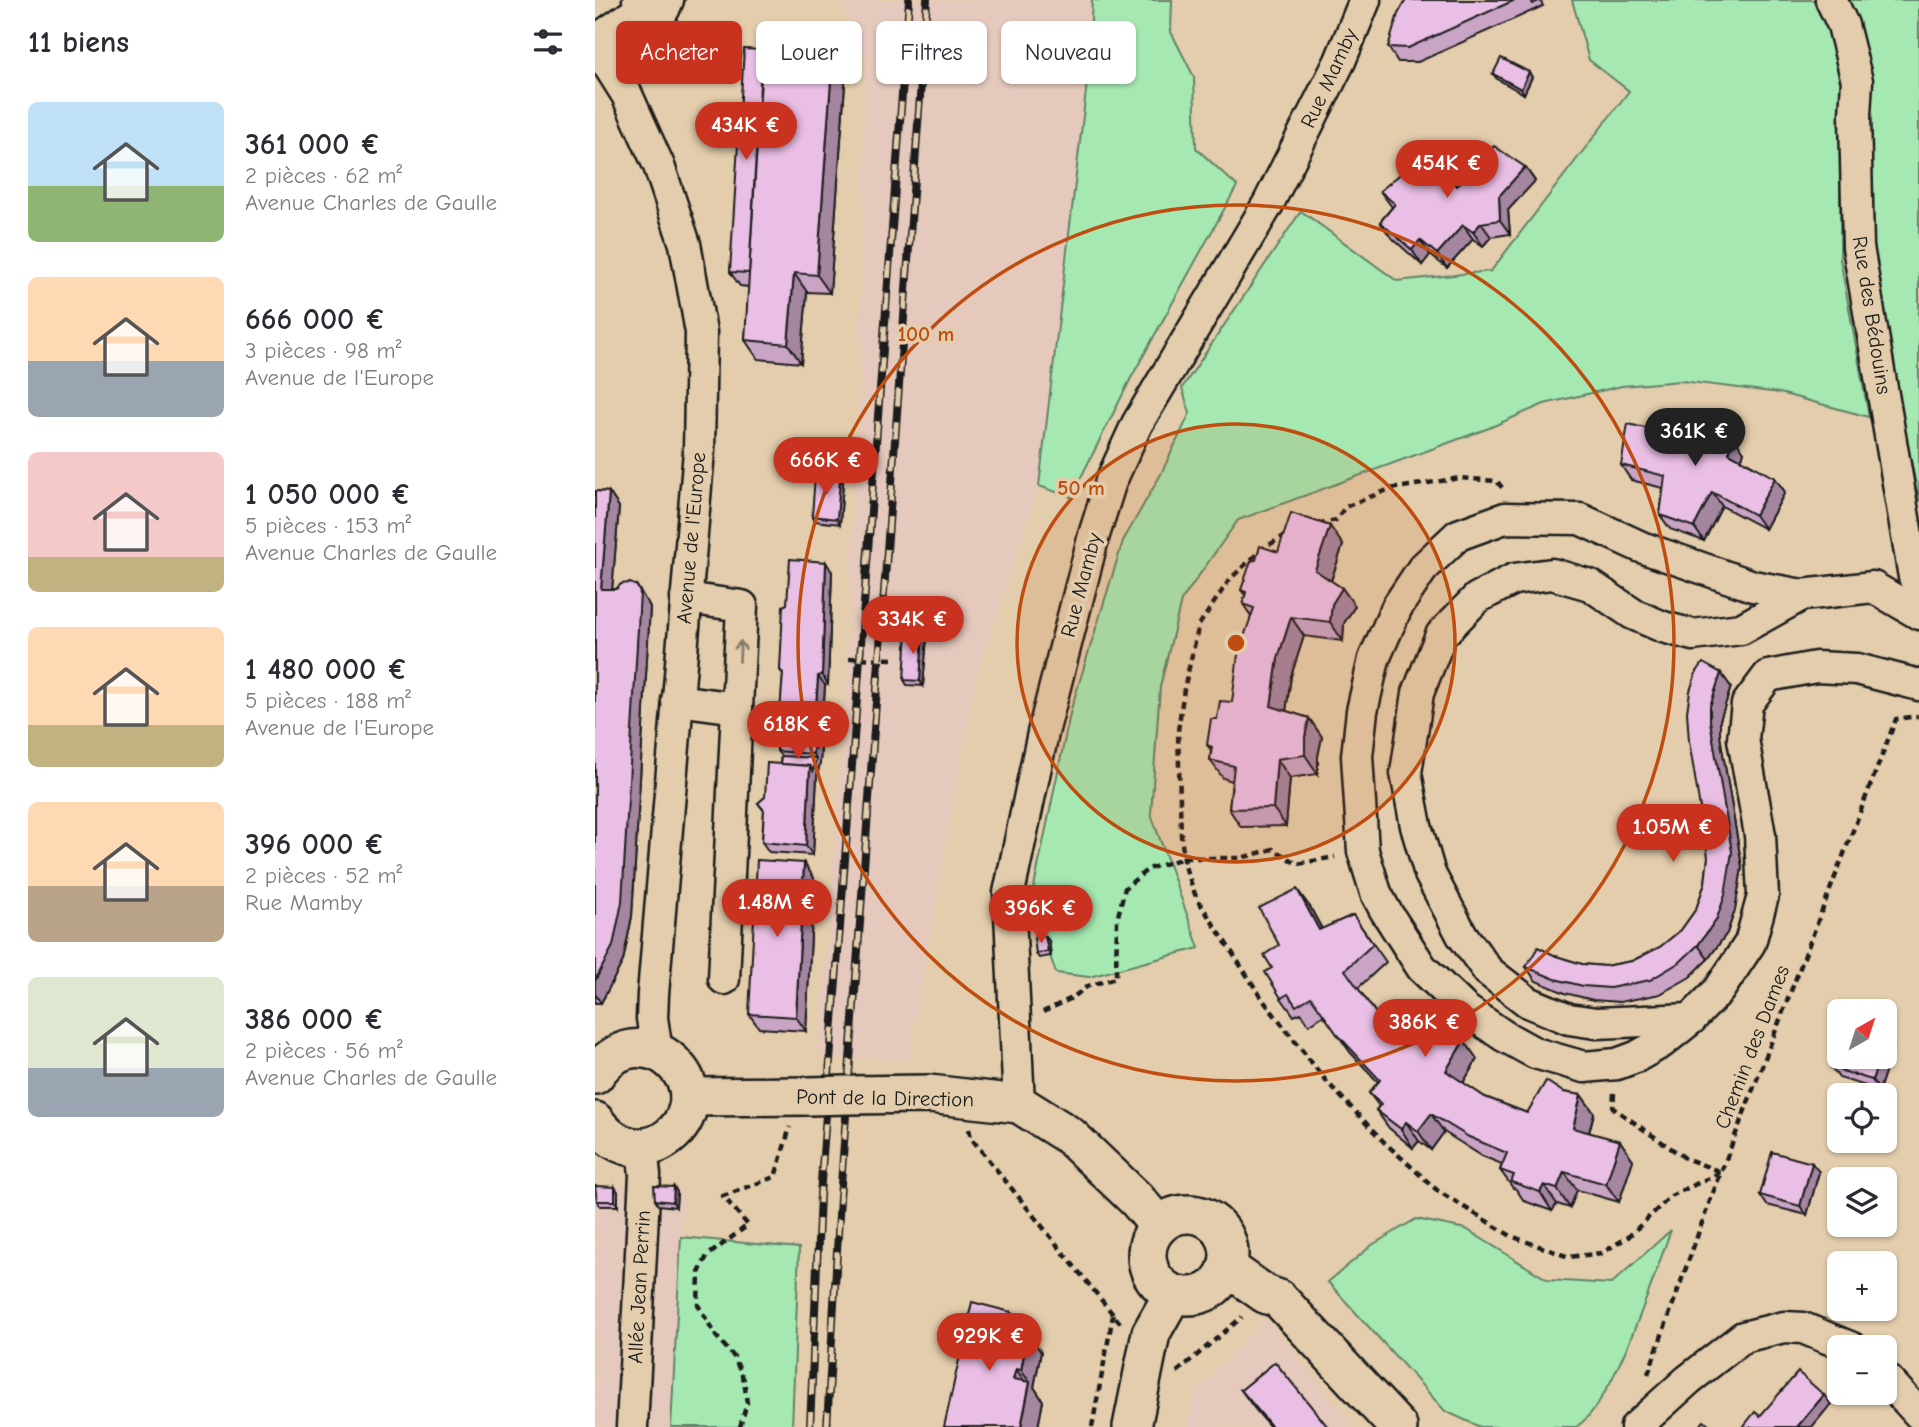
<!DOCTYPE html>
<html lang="fr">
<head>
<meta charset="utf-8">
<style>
  body { margin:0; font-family:"Comic Neue",sans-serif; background:#f2f2f3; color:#2b2b33; height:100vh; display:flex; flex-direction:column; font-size:26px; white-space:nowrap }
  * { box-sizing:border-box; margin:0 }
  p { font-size:23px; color:#7c7c81 }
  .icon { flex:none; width:38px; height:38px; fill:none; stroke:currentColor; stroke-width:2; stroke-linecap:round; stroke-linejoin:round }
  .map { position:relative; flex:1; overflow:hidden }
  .side { display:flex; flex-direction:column; background:#fff; width:595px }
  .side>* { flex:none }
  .hud { position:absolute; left:21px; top:21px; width:665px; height:63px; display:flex; gap:14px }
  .needle { width:46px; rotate:39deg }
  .tools { position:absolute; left:1232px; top:999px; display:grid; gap:14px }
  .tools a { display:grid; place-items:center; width:70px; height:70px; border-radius:10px; background:#fff; box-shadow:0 2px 5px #0004; font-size:35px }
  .price { position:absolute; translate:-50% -60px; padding:0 16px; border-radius:24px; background:#c8321e; color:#fff; font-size:23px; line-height:46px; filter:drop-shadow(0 2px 4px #0008) }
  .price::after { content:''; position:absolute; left:50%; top:42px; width:21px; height:16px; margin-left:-10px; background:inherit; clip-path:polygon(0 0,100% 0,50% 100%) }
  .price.on { background:#222; color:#fff }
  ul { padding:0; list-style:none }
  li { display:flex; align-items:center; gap:21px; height:175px; padding:0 28px }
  li span { display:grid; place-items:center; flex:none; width:196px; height:140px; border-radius:10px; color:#555 }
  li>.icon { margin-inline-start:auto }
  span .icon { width:84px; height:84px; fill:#fffc; stroke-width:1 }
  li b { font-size:30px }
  h2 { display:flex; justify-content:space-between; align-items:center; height:84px; padding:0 28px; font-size:30px }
  .chip { padding:0 24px; border-radius:10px; background:#fff; box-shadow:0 2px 5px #0004; font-size:24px; line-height:63px }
  .chip.on { background:#c8321e; color:#fff }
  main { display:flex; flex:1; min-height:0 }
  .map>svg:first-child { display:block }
</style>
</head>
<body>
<main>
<section class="side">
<h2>11 biens<svg class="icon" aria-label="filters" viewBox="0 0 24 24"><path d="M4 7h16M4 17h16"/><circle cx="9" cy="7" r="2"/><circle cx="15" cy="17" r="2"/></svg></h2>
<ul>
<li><span style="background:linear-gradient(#bfe0f5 60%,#8fb573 0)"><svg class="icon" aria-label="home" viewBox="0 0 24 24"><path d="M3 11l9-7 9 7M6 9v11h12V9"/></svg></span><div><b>361 000 €</b><p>2 pièces · 62 m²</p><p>Avenue Charles de Gaulle</p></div></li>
<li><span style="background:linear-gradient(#ffd9b3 60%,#9aa5b1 0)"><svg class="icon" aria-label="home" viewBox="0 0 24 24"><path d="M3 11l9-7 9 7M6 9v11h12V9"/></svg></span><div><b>666 000 €</b><p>3 pièces · 98 m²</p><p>Avenue de l'Europe</p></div></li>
<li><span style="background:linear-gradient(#f6c9c9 75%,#c2b280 0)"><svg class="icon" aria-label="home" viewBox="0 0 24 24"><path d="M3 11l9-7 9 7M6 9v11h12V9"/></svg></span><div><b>1 050 000 €</b><p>5 pièces · 153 m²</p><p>Avenue Charles de Gaulle</p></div></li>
<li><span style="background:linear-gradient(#ffd9b3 70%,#c2b280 0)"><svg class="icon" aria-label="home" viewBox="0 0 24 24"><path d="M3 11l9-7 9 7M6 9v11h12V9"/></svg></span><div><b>1 480 000 €</b><p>5 pièces · 188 m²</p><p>Avenue de l'Europe</p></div></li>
<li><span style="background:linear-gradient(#ffd9b3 60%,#b9a48a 0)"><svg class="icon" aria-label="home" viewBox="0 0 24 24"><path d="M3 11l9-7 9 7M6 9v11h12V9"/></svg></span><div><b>396 000 €</b><p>2 pièces · 52 m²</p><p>Rue Mamby</p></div></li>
<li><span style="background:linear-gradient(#dfe7d0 65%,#9aa5b1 0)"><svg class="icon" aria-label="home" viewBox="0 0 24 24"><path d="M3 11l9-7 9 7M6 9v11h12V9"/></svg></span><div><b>386 000 €</b><p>2 pièces · 56 m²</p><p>Avenue Charles de Gaulle</p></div></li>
</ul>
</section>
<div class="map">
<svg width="1324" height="1427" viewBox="0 0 1324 1427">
  <rect width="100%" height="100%" fill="#e3cdac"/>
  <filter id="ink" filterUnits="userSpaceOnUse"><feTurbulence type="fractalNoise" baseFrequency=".0143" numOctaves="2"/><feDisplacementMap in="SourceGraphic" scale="14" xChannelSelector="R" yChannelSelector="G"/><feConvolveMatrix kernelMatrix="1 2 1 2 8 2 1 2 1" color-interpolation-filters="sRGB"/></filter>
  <g filter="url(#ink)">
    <g fill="#e5c9bd">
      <path d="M244,0H497L493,74L444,486L380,682L313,1060L224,1056L251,687L265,357L270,55Z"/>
      <path d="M0,1185L88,1190L76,1427H0Z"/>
      <path d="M670,1318L760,1427H592L598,1395Z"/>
    </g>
    <g fill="#a6e8b2" stroke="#618267" stroke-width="2">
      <path d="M497,0H577L576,32L599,77L601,148L642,186L536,378L476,497L444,486L493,74Z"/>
      <path d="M977,0H1219L1232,25L1246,83L1245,259L1274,417L1185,393L1086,381L1027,386L949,404L894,428L643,520L586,601L565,687L556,814L604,948L494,977L461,973L436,901L476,709L528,541L566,474L595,413L587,388L706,211L802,281L896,271L1034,91L994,60Z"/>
      <path d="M1248,0H1324V501L1281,284L1275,172Z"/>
      <path d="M821,1219L871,1229L953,1280L1016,1284L1076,1230C1059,1275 1019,1404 981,1427H885L850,1411L733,1282L777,1245Z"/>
      <path d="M86,1237L204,1248L197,1427H76Z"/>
    </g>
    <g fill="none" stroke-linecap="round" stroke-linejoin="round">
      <g stroke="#1c1c1c" stroke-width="35">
        <g id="minor">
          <path d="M1236,0L1248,25L1262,81L1260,115L1263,247L1319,577L1324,589"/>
          <path d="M0,41L40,13L44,8L43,0"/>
          <path d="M0,44L32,95L64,166L90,244L106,332L104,451L58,994L57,1018L62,1052"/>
          <path d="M9,60C35,43 63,30 73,0"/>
          <path d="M1324,614L1278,587L1207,595L1158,586L1046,547L985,519L910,518L863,535L828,568L802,607L779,659L767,711L762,756L768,851L781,893L790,910L827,968L871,1010L909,1036L940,1053L989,1067L1022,1064L1041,1057L1066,1043L1096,1019L1124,990L1155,943L1168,896L1165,835L1148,739L1152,704L1173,676L1221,667L1262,669L1324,685"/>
          <path d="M82,700L142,708L147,606L91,598"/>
          <path d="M129,979L142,708"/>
          <path d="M1096,1019L1001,1023L974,1019L933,1002L893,971L867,935L835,874L821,826L811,773L823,693L846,635L882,598L919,579L957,574L995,585L1038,614L1068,627L1098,635L1146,629L1207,595"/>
          <path d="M424,1104L414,893L448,733L499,535L516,481L542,424L673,204L745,61L770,0"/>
          <path d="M1290,1377L1324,1414"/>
          <path d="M37,1427L50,1175L47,1148"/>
          <path d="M1041,1427L1093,1380L1148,1337L1189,1327L1208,1328L1257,1348"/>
        </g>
      </g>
      <g stroke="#1c1c1c" stroke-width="42">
        <g id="major">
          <path d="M0,1075C11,1059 28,1046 49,1049C62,1050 73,1057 81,1066C125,1114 47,1187 0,1121"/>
          <path d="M253,1095L334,1094L424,1104L475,1136L542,1200L564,1226"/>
          <path d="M94,1097L213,1096"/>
          <circle cx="593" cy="1255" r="41"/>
          <path d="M632,1267L670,1294L684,1299L803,1427"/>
          <path d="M537,1427L556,1333L578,1294"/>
        </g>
      </g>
      <g stroke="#1c1c1c" stroke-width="4.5" stroke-dasharray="7 5" stroke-linecap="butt">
        <path d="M723,524L741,520L750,507L795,489L865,478L902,481L908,489"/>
        <path d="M691,535L667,549L635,579L604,625L589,689L583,731L586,836L590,866L601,897L668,1000L731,1081L789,1142L843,1191L916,1236L974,1257L1007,1253L1033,1237L1076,1196L1126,1172"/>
        <path d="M254,658L298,659"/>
        <path d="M448,1012L477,998L493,986L521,978L522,920L530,888L553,869L589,858H646L678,849L702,864L740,857"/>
        <path d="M1019,1093L1018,1108L1090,1158L1126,1172"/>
        <path d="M374,1129L376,1138L525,1323"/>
        <path d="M582,1372L647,1317"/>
        <path d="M1053,1374L1113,1206L1301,719L1323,716"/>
        <path d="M145,1427L152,1403L149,1380L139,1357L121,1336L103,1305L104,1273L112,1256L153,1225L128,1196L180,1177L195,1127"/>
        <path d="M497,1427L518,1315"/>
      </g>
      <use href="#minor" stroke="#e3cdac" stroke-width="30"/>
      <use href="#major" stroke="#e3cdac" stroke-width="37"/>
      <g stroke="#1c1c1c" stroke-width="8">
        <g id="rail">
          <path d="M215,1427L225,1195L314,0"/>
          <path d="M232,1427L245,1198L332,0"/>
        </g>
      </g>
      <use href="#rail" stroke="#e3cdac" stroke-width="5" stroke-dasharray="16" stroke-linecap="butt"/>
      <g stroke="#1c1c1c" stroke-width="42" stroke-linecap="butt">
        <path id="major-bridge" d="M213,1096L253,1095"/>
      </g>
      <use href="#major-bridge" stroke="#e3cdac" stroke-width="37"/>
    </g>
    <g fill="#c9a4c5" stroke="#1c1c1c" stroke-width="2">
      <path d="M811,0H945L948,6L823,62H803L793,47Z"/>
      <path d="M167,50L238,52L251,70L235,293L212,292L206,363L163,359L150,340L154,287L145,286L135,272Z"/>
      <path d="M898,74L937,77L929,94L902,79Z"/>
      <path d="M930,167L940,181L913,210L915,234L896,237L888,246L878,239L852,268L835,255L827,265L795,236L785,222L797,207L785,191L815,176L862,186Z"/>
      <path d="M1095,422L1127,426L1134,436L1149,452L1146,459L1180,478L1190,492L1170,529L1127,506L1109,541L1075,529L1065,515L1068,488L1036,480L1026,465Z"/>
      <path d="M248,483L245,524L220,521L217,516Z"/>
      <path d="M0,491L14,492L24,507L17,589L52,601L55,607L37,916L28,961L6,1003H0Z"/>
      <path d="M748,545L736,581L747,588L760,606L749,623L748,641L709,636L696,676L691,711L714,718L727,737L723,756V774L695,778L691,826L646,827L634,809L637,781L628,778L615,760L616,750L612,745L622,719L637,702L656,616L648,604L650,595L646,590L661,560L683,552Z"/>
      <path d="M237,572L233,684L230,685L225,763L222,776L218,855L174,852L167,842L169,811L163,803L170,797L185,764L186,756L182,751L188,675L185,670L192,604Z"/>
      <path d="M332,636L328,686L312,685L309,680Z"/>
      <path d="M1126,673L1136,687L1125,720V736L1147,867L1140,910L1132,933L1113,959L1095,977L1065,994L1025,1002L998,1000L970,993L941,981L931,967L961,956L987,964L1010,966L1037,961L1065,947L1086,930L1101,909L1110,883L1113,857Z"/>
      <path d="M209,863L219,878L211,1031L164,1028L154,1014Z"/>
      <path d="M715,907L727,929L758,915L791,962L763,988L780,1012L812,1042L853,1031L869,1040L882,1059L868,1083L890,1097L932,1113L968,1092L986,1095L999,1113L994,1133L1025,1141L1038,1160L1024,1202L982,1190L975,1208L962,1204L957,1211L929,1201L921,1189L918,1188L905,1170L907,1164L887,1156L849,1132L836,1150L824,1141L818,1148L794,1128L781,1110L784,1106L774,1093L783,1082L755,1052L729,1015L714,1025L706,1013L699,1016L686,998L684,945Z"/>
      <path d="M450,936L454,941L456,956L444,958L441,954Z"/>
      <path d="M1298,1048L1284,1090L1244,1078L1237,1068Z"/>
      <path d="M1224,1172L1212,1215L1172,1205L1165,1195Z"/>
      <path d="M20,1187L23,1192V1206H5L2,1201Z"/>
      <path d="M79,1187L82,1192L81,1207L63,1205L60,1200Z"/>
      <path d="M416,1312L429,1330V1332L446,1352L439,1387L448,1401L443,1427H349Z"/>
      <path d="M646,1390L733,1427H675L659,1408Z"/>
    </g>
    <g fill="#a486a0" stroke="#1c1c1c" stroke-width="2">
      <path d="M238,52L251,70L235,293L222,275Z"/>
      <path d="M934,72L937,77L929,94L926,89Z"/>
      <path d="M930,167L940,181L913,210L915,234L905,220L904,196Z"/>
      <path d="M886,223L896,237L888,246L878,232Z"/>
      <path d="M868,225L878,239L852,268L842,254Z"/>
      <path d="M825,240L835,255L827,265L817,250Z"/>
      <path d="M199,273L212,292L206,363L193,344Z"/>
      <path d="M1127,426L1137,440L1125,433Z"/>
      <path d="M1139,437L1149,452L1144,467L1134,453Z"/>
      <path d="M245,478L248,483L245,524L242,519Z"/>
      <path d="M1180,478L1190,492L1170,529L1160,515Z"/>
      <path d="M14,492L24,507L16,603L6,589Z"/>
      <path d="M1117,492L1127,506L1109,541L1099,527Z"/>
      <path d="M735,526L748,545L733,589L720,570Z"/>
      <path d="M231,562L237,572L233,684L227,675Z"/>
      <path d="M42,586L55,607L37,916L28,961L6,1003L0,994V981Z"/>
      <path d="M747,588L760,606L749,623L748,641L735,622L737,604Z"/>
      <path d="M696,617L709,636L696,676L689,725L676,706L683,658Z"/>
      <path d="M328,631L332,636L328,686L325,681Z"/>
      <path d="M1126,673L1136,687L1125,720V736L1147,867L1140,910L1132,933L1113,959L1103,945L1122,918L1115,721V706Z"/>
      <path d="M223,676L230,685L225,763L222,776L218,855L211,846L215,766L221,759L218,754Z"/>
      <path d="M714,718L727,737L723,756V774L710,755V737Z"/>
      <path d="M682,759L695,778L691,826L678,808Z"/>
      <path d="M209,863L219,878L211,1031L201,1017Z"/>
      <path d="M702,889L715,907L737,948L724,930Z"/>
      <path d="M450,936L454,941L456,956L453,951Z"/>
      <path d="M1291,1038L1298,1048L1284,1090L1277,1080L1285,1057H1290V1042Z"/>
      <path d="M869,1040L882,1059L864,1090L851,1071Z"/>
      <path d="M986,1095L999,1113L990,1147L978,1128Z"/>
      <path d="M836,1114L849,1132L836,1150L823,1131Z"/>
      <path d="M811,1122L824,1141L818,1148L806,1129Z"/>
      <path d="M1025,1141L1038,1160L1024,1202L1011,1184Z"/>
      <path d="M1217,1163L1224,1172L1212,1215L1205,1206Z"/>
      <path d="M969,1172L982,1190L975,1208L962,1189Z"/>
      <path d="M949,1185L962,1204L957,1211L945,1192Z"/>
      <path d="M20,1187L23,1192V1206L20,1201Z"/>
      <path d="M79,1187L82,1192L81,1207L78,1202Z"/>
      <path d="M416,1312L429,1330L426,1346L413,1328Z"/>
      <path d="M433,1333L446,1352L439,1387L448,1401L443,1427H426L435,1383L426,1370Z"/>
      <path d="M421,1369L434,1387L418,1379Z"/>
      <path d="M1229,1395L1236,1404L1217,1427H1202Z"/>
    </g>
    <g fill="#eabfe5" stroke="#1c1c1c" stroke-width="2">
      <path d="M811,0H920L813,48L793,47L803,14Z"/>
      <path d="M936,0H944V1L938,4Z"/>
      <path d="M168,46L238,52L222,275L199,273L193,344L150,340Z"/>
      <path d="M149,49L167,50L154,273L135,272Z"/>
      <path d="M906,58L934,72L926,89L898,74Z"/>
      <path d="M899,146L930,167L904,196L905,220L886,223L878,232L868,225L842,254L825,240L817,250L785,222L800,204L785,191L809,171L815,176L830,159L862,186Z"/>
      <path d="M1098,417L1127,426L1125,433L1139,437L1134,453L1180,478L1160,515L1117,492L1099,527L1065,515L1070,476L1026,465L1033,424L1076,434L1080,419L1095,422Z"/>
      <path d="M220,476L245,478L242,519L217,516Z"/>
      <path d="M0,491L14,492L6,589H21L26,584L35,583L42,586L45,593L27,902L18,946L0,981Z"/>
      <path d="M696,513L735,526L720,570L747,588L737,604L735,622L696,617L683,658L676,706L714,718L710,737V755L682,759L678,808L634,809L639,766L615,760L617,747L612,745L616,719H622L625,701L637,702L643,654L659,608L648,604L651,592L646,590L656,561L661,560L665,546L683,552Z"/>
      <path d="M195,559L231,562L227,675L223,676L218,754L182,751L188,673L185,670L188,606L192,604Z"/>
      <path d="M312,630L328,631L325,681L309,680Z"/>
      <path d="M1108,663L1126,673L1115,706V721L1137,852L1130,895L1122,918L1103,945L1085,962L1055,980L1015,988L988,986L960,979L931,967L943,947L961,956L987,964L1010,966L1037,961L1065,947L1086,930L1101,909L1110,883L1113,857L1094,741L1092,712L1095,691L1101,673Z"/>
      <path d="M186,756L221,758L218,771L215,766L185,764Z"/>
      <path d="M172,763L215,766L211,846L167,842L169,810L163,803L170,797Z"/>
      <path d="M162,860L209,863L201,1017L154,1014Z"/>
      <path d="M702,889L724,930L758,915L778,944L750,970L780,1012L812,1042L840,1018L853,1031L869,1040L851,1071L890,1097L932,1113L951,1081L968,1092L986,1095L978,1128L1025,1141L1011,1184L969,1172L962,1189L949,1185L945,1192L916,1182L919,1175L905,1170L912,1153L874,1137L836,1114L823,1131L811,1122L806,1129L781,1110L786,1104L774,1093L785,1080L742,1034L716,997L701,1006L693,994L686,998L670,972L677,968L669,955L684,945L664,908Z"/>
      <path d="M450,936L453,951L441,954L439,937Z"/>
      <path d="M1244,1045V1057H1285L1277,1080L1237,1068Z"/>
      <path d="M1177,1152L1217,1163L1205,1206L1165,1195Z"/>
      <path d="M0,1186L20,1187V1201H2Z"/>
      <path d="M59,1186L79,1187L78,1202L60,1200Z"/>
      <path d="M377,1302L416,1312L413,1328L433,1333L426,1370L421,1369L418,1379L435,1382L426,1427H349Z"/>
      <path d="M680,1362L733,1427H677L646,1390Z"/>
      <path d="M1203,1372L1229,1395L1202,1427H1148L1160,1412L1165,1416Z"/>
      <path d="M1109,1421L1116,1427H1104Z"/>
    </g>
    <defs><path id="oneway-shaft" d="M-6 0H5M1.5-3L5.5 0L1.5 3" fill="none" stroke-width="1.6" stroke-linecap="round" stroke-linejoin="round" transform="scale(1.75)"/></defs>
    <use stroke="#897d6b" href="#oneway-shaft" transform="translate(145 651) rotate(-87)"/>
  </g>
  <circle cx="641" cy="643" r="219" fill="#bf4d0f" fill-opacity=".12"/>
  <g fill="none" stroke="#bf4d0f" stroke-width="3.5">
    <circle cx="641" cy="643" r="219"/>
    <circle cx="641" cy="643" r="438"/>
  </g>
  <g text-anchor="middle" stroke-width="7" stroke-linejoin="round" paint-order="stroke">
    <g font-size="21" fill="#1c1c1c" stroke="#e3cdac">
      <text transform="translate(734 78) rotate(-65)" y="7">Rue Mamby</text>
      <text transform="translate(1277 315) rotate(81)" y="7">Rue des Bédouins</text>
      <text transform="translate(96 538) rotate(-85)" y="7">Avenue de l'Europe</text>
      <text transform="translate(486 585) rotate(-75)" y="7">Rue Mamby</text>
      <text transform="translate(1157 1047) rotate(-69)" y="7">Chemin des Dames</text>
      <text transform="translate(290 1098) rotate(1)" y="7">Pont de la Direction</text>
      <text transform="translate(44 1287) rotate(-87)" y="7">Allée Jean Perrin</text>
    </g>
  </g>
  <circle cx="641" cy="643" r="10" fill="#bf4d0f" stroke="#e3cdac" stroke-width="3.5"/>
  <g font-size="21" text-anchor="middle" font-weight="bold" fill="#bf4d0f" stroke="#e3cdac" stroke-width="7" stroke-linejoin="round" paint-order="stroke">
    <text x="331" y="341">100 m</text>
    <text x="486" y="495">50 m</text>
  </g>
</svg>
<div class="tools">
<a><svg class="needle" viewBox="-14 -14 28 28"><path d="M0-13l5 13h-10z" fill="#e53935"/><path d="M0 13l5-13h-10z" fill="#7c7c81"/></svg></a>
<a><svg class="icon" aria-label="locate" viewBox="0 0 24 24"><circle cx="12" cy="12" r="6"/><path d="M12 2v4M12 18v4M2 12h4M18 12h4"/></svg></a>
<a><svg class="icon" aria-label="layers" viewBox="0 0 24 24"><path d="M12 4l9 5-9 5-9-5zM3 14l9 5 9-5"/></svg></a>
<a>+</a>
<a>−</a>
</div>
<b class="price" style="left:151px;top:162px">434K €</b>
<b class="price" style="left:852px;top:200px">454K €</b>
<b class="price on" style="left:1100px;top:468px">361K €</b>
<b class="price" style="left:231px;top:497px">666K €</b>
<b class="price" style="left:318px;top:656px">334K €</b>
<b class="price" style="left:203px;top:761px">618K €</b>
<b class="price" style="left:1078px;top:864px">1.05M €</b>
<b class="price" style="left:182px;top:939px">1.48M €</b>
<b class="price" style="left:446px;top:945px">396K €</b>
<b class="price" style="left:830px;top:1059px">386K €</b>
<b class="price" style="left:394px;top:1373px">929K €</b>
<div class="hud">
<a class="chip on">Acheter</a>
<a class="chip">Louer</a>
<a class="chip">Filtres</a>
<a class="chip">Nouveau</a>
</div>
</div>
</main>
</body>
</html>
